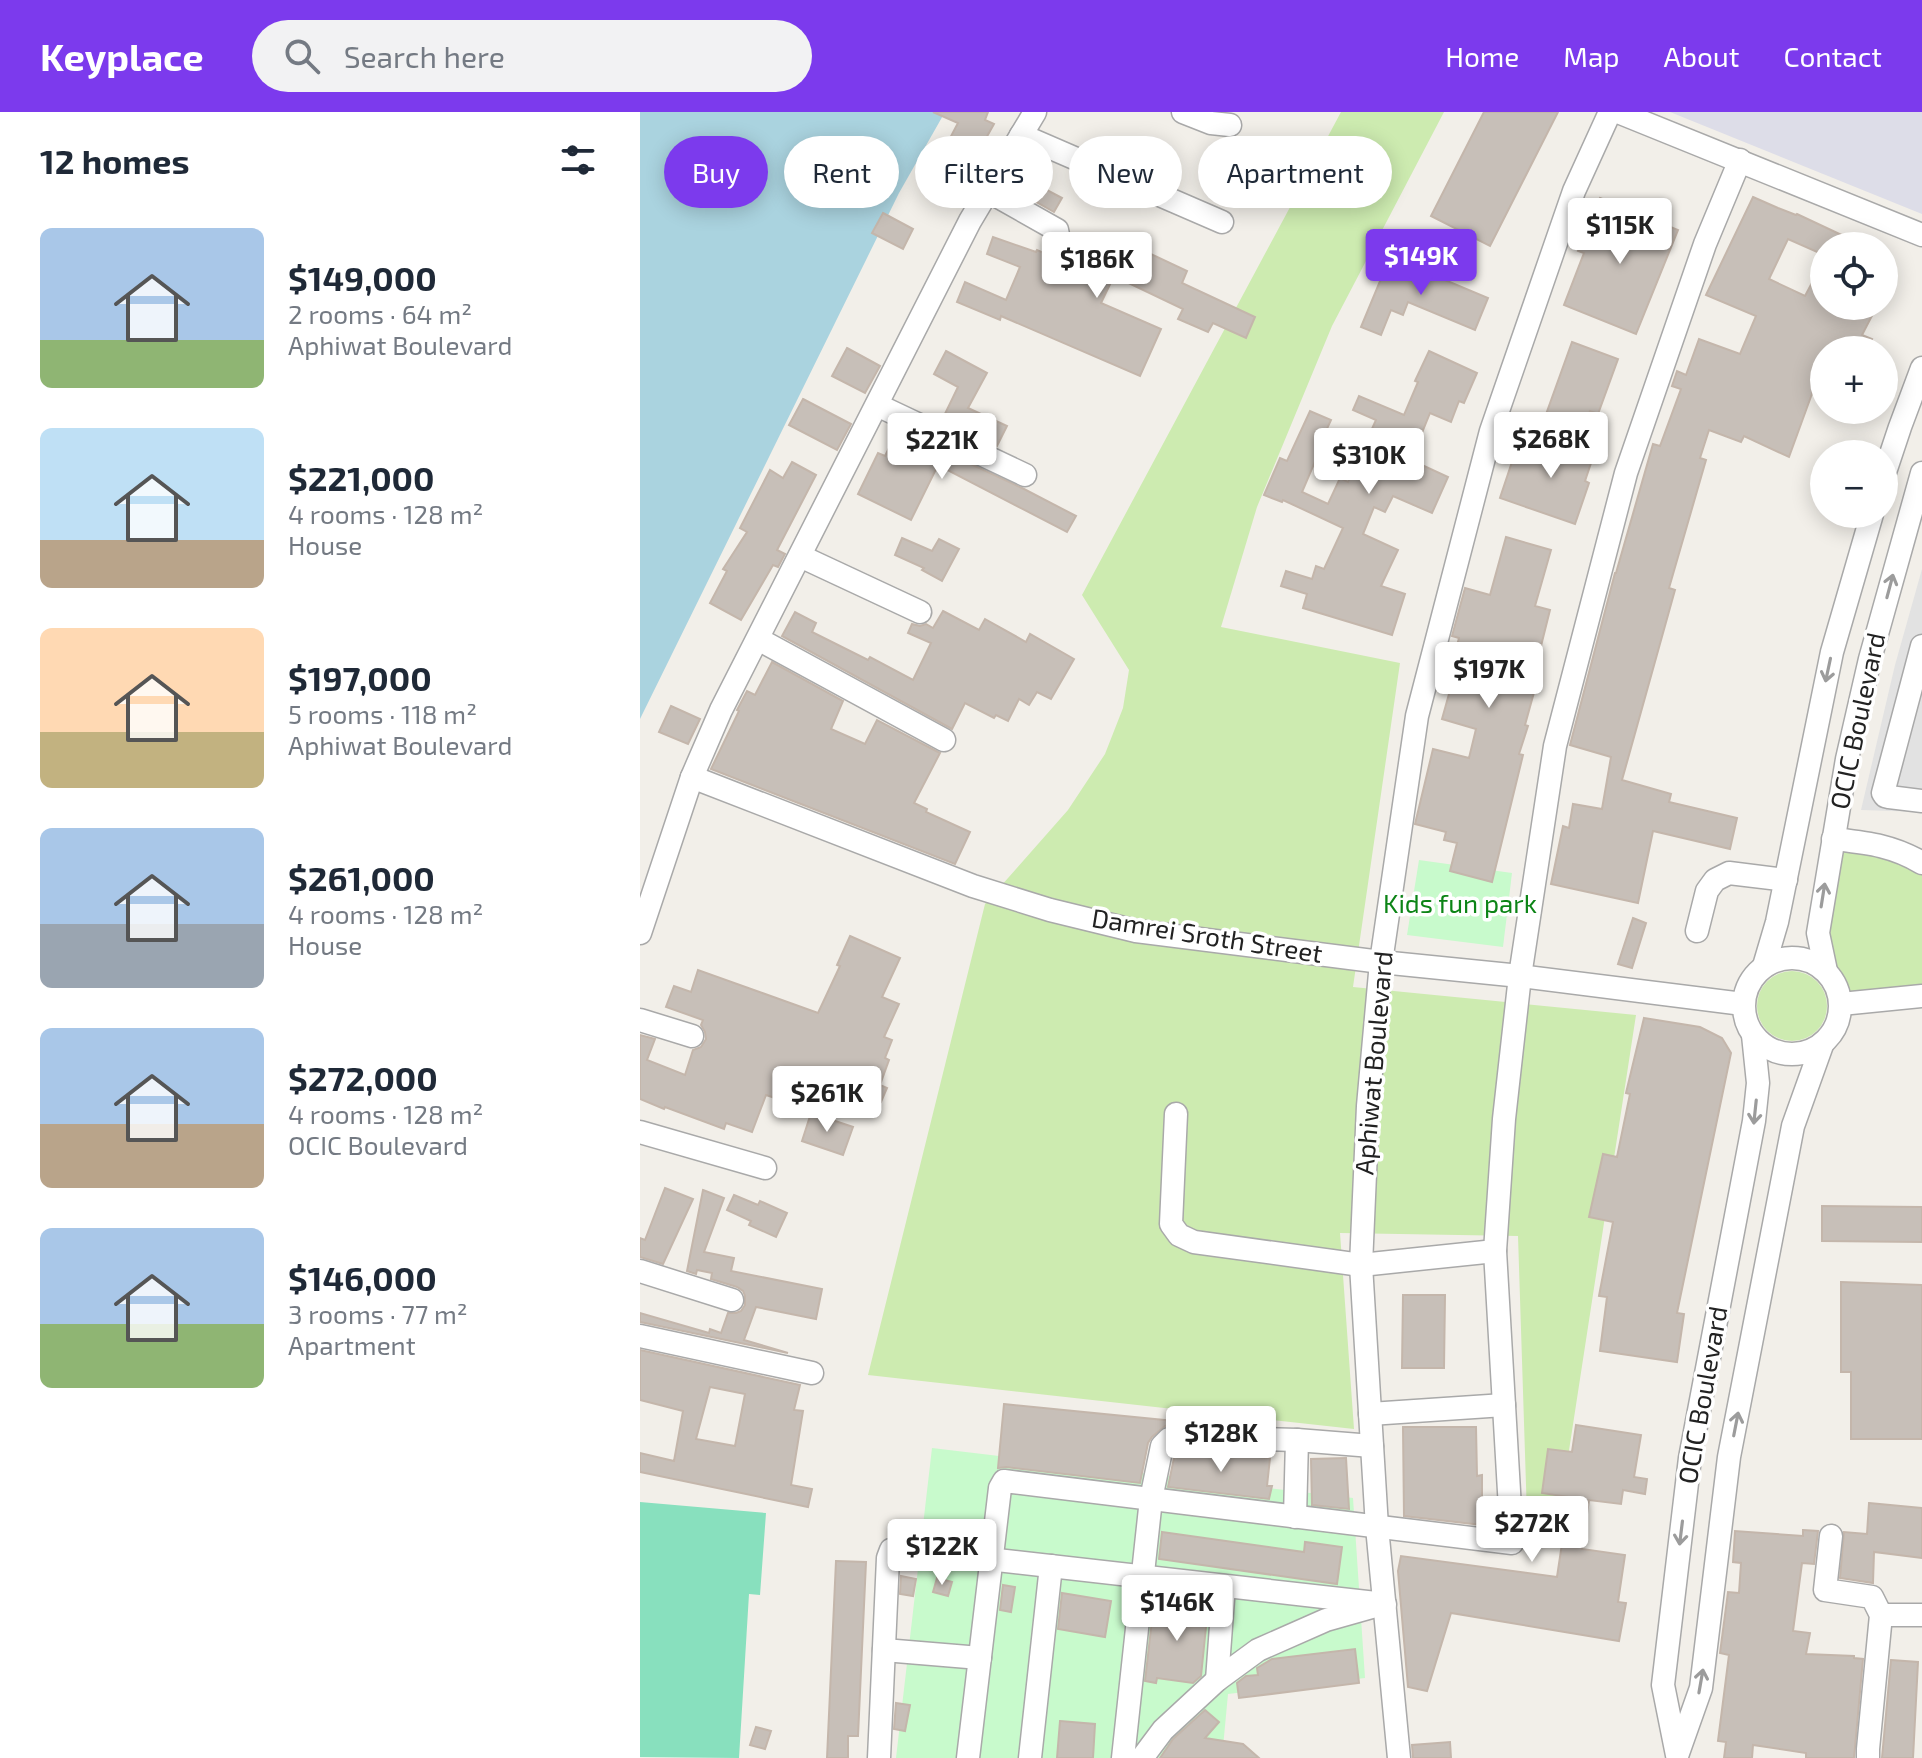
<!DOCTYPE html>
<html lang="en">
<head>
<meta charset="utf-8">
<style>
  body { margin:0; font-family:"Exo 2",sans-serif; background:#f2f2f3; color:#1f2937; height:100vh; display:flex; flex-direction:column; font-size:30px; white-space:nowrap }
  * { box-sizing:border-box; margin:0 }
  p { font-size:26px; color:#747a83 }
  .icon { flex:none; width:44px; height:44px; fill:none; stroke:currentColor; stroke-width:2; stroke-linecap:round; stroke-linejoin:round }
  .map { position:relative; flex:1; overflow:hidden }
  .sheet { display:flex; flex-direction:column; background:#fff; width:640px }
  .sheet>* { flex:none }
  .hud { position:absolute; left:24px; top:24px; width:760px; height:72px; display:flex; gap:16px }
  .fabs { position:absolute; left:1170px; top:120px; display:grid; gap:16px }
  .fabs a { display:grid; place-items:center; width:88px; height:88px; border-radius:50%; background:#fff; box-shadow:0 4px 20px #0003; font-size:40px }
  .price { position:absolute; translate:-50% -68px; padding:0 18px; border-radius:8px; background:#fff; color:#222; font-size:26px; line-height:52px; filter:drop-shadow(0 2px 4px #0008) }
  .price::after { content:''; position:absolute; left:50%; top:48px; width:24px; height:18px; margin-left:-12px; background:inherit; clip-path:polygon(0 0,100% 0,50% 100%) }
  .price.current { background:#7c3aed; color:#fff }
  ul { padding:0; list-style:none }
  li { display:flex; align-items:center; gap:24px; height:200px; padding:0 40px }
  li span { display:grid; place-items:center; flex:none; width:224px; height:160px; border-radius:12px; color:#555 }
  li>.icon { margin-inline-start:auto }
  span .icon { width:96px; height:96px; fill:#fffc; stroke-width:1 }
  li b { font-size:34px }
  h2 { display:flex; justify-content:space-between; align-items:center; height:96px; padding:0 40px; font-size:34px }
  .tag { padding:0 28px; border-radius:36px; background:#fff; box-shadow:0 4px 20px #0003; font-size:28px; line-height:72px }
  .tag.current { background:#7c3aed; color:#fff }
  header { display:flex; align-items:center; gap:48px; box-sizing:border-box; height:112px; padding:0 40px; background:#7c3aed; color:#fff }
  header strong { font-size:38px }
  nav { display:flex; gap:44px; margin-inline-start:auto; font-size:28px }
  .search { width:560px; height:72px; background:#f2f2f3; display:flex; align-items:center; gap:20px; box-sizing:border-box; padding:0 28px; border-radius:44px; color:#747a83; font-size:30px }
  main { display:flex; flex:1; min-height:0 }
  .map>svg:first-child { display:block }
</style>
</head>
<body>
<header>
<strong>Keyplace</strong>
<div class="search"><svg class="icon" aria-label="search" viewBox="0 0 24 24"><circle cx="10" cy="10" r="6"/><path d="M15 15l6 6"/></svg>Search here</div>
<nav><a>Home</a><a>Map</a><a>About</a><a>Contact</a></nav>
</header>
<main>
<section class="sheet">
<h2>12 homes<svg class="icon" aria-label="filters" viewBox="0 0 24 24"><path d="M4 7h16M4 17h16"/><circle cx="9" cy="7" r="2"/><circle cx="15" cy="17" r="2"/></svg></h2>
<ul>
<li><span style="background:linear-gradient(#a9c7e8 70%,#8fb573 0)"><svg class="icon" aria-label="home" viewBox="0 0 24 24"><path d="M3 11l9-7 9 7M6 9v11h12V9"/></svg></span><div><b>$149,000</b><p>2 rooms · 64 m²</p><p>Aphiwat Boulevard</p></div></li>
<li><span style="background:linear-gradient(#bfe0f5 70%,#b9a48a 0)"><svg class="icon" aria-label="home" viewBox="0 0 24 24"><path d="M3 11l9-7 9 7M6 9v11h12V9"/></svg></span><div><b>$221,000</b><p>4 rooms · 128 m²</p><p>House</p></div></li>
<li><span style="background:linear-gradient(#ffd9b3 65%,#c2b280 0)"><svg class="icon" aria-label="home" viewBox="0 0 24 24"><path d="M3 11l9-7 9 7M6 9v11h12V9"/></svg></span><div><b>$197,000</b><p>5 rooms · 118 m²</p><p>Aphiwat Boulevard</p></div></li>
<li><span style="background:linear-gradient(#a9c7e8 60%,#9aa5b1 0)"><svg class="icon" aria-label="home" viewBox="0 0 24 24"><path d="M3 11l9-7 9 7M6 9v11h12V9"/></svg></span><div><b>$261,000</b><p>4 rooms · 128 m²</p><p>House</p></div></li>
<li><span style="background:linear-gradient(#a9c7e8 60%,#b9a48a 0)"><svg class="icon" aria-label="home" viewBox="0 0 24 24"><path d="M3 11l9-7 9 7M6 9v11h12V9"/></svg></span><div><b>$272,000</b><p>4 rooms · 128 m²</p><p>OCIC Boulevard</p></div></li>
<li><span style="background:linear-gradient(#a9c7e8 60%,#8fb573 0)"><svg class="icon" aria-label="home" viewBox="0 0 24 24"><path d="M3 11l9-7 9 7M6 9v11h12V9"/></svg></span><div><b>$146,000</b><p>3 rooms · 77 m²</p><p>Apartment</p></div></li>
</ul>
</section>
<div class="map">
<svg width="1282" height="1646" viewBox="0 0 1282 1646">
  <rect width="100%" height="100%" fill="#f2efe9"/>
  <g fill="#cdebb0">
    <path d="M701,0H804L692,214L617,395L581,515L760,551L713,875L996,903L914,1436L888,1435L878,1124L700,1121L714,1317L228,1263L345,792L428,698L465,642L483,596L489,558L442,483Z"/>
    <path d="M1193,727L1282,751V884L1201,892L1197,874L1186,859Z"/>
    <circle cx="1152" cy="894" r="35"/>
  </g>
  <g fill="#c8facc">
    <path d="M779,748L872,761L863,835L767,823Z"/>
    <path d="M292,1336L713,1386L725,1566L588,1582L582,1646H256Z"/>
  </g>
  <path fill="#88e0be" d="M0,1390L126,1401L120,1483L109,1482L99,1646L0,1645Z"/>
  <path fill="#e2e2e2" d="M1282,457V700L1221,698L1255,553Z"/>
  <path fill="#dddde8" d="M1030,0H1282V102Z"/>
  <path fill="#aad3df" d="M0,0H305L259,81L0,607Z"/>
  <g fill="#c7bfb8" stroke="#c4b6ab" stroke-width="2" fill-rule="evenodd">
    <path d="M293,0H348L345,8L354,12L326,62L299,47L318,11Z"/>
    <path d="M844,0H918L850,134L791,104Z"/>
    <path d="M630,44L678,69L665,93L633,76L638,67L622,59Z"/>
    <path d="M375,61L422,86L414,100L368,74Z"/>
    <path d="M1113,85L1138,96L1156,103L1157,102L1225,134H1184V143L1148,127L1129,167L1165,184L1184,148V194H1237L1222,223L1232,227L1227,238H1184V259L1181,257L1149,345L1104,324L1101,330L1069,318L1060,346L1066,348L1029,476L1035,478L982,668L1031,682L1029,690L1097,706L1090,737L1013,719L998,791L911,772L923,714L929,716L933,692L962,697L971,645L930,633L975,461H976L1013,332L1020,334L1041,277L1032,274L1037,259L1046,263L1059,227L1100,242L1116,204L1066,183Z"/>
    <path d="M960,86L1038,118L996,222L924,193L944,141L938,139Z"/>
    <path d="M243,101L273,117L263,137L232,121Z"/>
    <path d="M435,123L489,150L496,135L547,159L542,171L615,205L606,226L573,211L568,220L538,207L543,197L474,164L461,191L521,217L500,264L361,204L360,208L317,190L325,170L366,188L380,155L347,142L353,125L396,140L397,138L422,149L432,133Z"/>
    <path d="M750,145L848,186L835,218L768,190L763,203L751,198L741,223L721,215Z"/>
    <path d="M932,230L978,247L958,302L950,299L940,323L904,308Z"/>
    <path d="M207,236L240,254L225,281L192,264Z"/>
    <path d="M306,239L347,261L328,296L367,314L357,334L302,308L318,275L294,262Z"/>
    <path d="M789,239L837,261L824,291L819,289L811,310L790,301L771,348L808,365L792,401L753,384L745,400L734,395L723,422L758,438L741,474L765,482L752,523L663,496L667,482L641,474L646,459L672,467L676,454L684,457L703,416L643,388L642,390L624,383L640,346L647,349L670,299L691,308L685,321L693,325L685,343L679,340L662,380L688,392L700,366L708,370L736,308L713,298L719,284L764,303L778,270L775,269Z"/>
    <path d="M163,287L211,312L197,338L149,313Z"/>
    <path d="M258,318L384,377L436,404L427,420L298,353L271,408L218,382L238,341L245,344Z"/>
    <path d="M930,323L957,333L945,369L949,371L935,412L860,386L877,335L921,350Z"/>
    <path d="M152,350L176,363L137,438L145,442L138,455L133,453L101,508L70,491L87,459L83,457L107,420L100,416L130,358L143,366Z"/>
    <path d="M866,425L911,438L895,494L910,498L896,554L901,555L885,613L888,614L879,642L883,643L852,770L810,759L817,731L804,728L806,720L775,712L793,637L829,646L836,617L802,607L814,564L809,563L819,526L812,524L825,476L850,483Z"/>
    <path d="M262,426L292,439L299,427L319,437L302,469L282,458L284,456L255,443Z"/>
    <path d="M303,499L339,518L345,507L386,530L390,522L434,547L411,587L397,580L389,593L379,587L368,609L356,603L354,606L325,591L312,617L142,524L155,500L176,511L172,520L228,548L230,545L273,568L291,531L268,521L272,512L280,514L286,512L293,516Z"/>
    <path d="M132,550L203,589L191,617L225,632L237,608L300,641L274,691L287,697L286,700L330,720L315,752L71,657L99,599L97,598L107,579L115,583Z"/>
    <path d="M31,594L60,607L48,632L19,620Z"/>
    <path d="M993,806L1006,811L992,856L978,852Z"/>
    <path d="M210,824L260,846L242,885L259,892L244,925L252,928L245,946L249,948L240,973L247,976L241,990L160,955L147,990L126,983L112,1020L86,1011L84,1017L25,995L24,997L0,987V923L15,927L7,948L45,963L53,938L61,935L66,927L65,920L61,913L63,908L26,895L34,874L51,880L58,858L178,901L200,854L197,853Z"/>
    <path d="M1004,906L1060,915L1082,926L1091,941L1037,1201L1044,1202L1037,1250L960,1239L967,1185L959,1184L973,1110L949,1105L963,1042L977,1045L990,982L986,981Z"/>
    <path d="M171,1001L213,1015L203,1043L162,1029Z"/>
    <path d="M25,1076L53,1087L23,1152L0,1145V1126L5,1128Z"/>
    <path d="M63,1078L84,1086L64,1140L94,1146L91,1159L182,1177L176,1207L116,1195L104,1228L148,1241L0,1210V1201L69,1221L70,1217L81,1221L88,1201H96L101,1199L105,1193V1184L103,1179L97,1175L71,1167L72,1161L57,1158L56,1162L47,1159Z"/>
    <path d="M94,1083L118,1093L120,1089L147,1101L136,1125L109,1113L111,1109L87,1098Z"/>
    <path d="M1182,1094L1282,1095V1130L1182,1129Z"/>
    <path d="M1201,1170L1282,1173V1327H1211V1260H1201Z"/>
    <path d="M763,1183H805L804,1256H762Z"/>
    <path d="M0,1238L160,1273L154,1298L163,1299L151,1373L172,1377L168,1395L0,1360V1341L34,1349L43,1299L0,1288ZM70,1275L105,1282L95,1334L56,1327Z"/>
    <path d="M364,1292L544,1310V1311L525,1314L512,1325L508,1331L500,1371L366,1355L358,1356Z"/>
    <path d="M936,1313L1001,1323L994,1365L1007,1367L1005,1382L983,1378L981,1392L949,1388L942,1437L985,1443L978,1490L986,1491L979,1529L811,1501L787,1579L768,1575L758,1459L761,1444L917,1465L929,1385L902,1381L908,1337L932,1340Z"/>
    <path d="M763,1315H836L837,1364L842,1363V1413L764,1404Z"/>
    <path d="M540,1339L630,1346L627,1374H632L629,1387L528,1375L535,1341Z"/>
    <path d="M706,1346L709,1397L672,1393L671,1347Z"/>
    <path d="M1229,1391L1282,1396V1446L1234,1440L1233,1471L1200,1466L1204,1420L1227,1422Z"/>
    <path d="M1163,1418L1178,1419L1174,1452L1162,1451L1153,1519L1170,1521L1166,1542L1214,1544V1546L1223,1547L1214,1646H1166V1641L1113,1633L1112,1646H1084L1086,1630L1078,1629L1089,1543L1080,1541L1088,1480L1099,1481L1101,1451L1093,1450L1095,1419L1163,1424Z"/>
    <path d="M522,1420L664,1440L665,1430L702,1435L697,1472L519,1447Z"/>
    <path d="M196,1449L226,1450L218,1624H208V1646H187Z"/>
    <path d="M261,1464L276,1467L273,1484L260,1482Z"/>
    <path d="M297,1466L312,1470L308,1484L293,1480Z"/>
    <path d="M363,1473L375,1475L371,1500L360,1498Z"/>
    <path d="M422,1481L471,1489L465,1525L418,1517Z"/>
    <path d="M514,1491L537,1495V1491L568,1495L561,1564L553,1571L517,1566L516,1571L505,1569Z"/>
    <path d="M715,1537L719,1571L599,1586L597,1571L606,1564L618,1563L617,1556L632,1547Z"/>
    <path d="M1251,1548L1278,1550L1273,1646H1242Z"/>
    <path d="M256,1591L270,1593L265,1619L254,1617Z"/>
    <path d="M565,1598L579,1610L565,1626L603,1632L619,1646H520L533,1627Z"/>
    <path d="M420,1609L455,1612L453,1646H417Z"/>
    <path d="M116,1615L131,1619L125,1637L110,1633Z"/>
    <path d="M810,1630L811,1646H773L772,1633Z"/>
  </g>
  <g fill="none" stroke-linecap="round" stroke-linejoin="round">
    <g stroke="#a9a9a9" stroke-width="25">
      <g id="minor">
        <path d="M543,0L571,11L590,13"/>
        <path d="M978,0L1282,123"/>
        <path d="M381,23L582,110"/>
        <path d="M348,79L417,118L419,128"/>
        <path d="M237,293L385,363"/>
        <path d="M1244,363L1260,315L1282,256"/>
        <path d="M160,444L280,500"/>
        <path d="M118,527L304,628"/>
        <path d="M1282,534L1243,681L1245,684L1249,685L1282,689"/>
        <path d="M52,665L333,774L410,798L496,819L741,850L880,864L1103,892"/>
        <path d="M1193,727C1227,731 1252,733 1282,751"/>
        <path d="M1057,819L1067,779L1075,768L1089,761L1146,768"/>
        <path d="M0,821L52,665L81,598L330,109L395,0"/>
        <circle cx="1152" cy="894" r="48"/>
        <path d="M1124,854L1137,810L1192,540L1232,402"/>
        <path d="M1186,859L1178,821L1207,647L1230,547L1282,361"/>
        <path d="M1201,892L1282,884"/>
        <path d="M0,908L52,924"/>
        <path d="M536,1002L531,1112L539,1123L554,1130L721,1153L855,1139"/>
        <path d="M0,1020L125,1056"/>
        <path d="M0,1159L92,1188"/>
        <path d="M0,1224L172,1261"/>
        <path d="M730,1302L864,1293"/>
        <path d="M655,1405L657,1328"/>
        <path d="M1191,1424L1185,1478L1232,1485L1241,1503L1228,1637V1646"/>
        <path d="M1241,1503H1282"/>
        <path d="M244,1538L340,1546"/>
        <path d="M577,1568L584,1474"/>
        <path d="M1038,1641L1061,1576L1089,1345L1153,1014L1182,933"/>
        <path d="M1037,1643L1023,1573L1050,1346L1114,1009L1118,971L1113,923"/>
        <path d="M239,1646L248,1446L251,1438L260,1437L745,1492"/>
        <path d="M328,1646L360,1376L364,1369L872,1431L855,1139L864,1007L880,864L915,634L986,361L1065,132L1100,48"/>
        <path d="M390,1646L411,1454"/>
        <path d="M483,1646L511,1387L522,1334L529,1327L539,1325L657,1328L732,1334"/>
        <path d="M502,1646L523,1618L577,1568L618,1538L686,1508L732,1495"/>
        <path d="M759,1646L737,1415L721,1153L728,994L741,850L777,604L851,319L934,79L970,0"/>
      </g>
    </g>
    <use href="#minor" stroke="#fff" stroke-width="22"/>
  </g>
  <defs><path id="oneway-shaft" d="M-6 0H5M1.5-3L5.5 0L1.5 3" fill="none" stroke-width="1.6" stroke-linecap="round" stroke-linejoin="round" transform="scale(2)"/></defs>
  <g stroke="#9c9c9c">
    <use href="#oneway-shaft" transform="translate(1250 474) rotate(-75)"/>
    <use href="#oneway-shaft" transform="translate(1188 558) rotate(102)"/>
    <use href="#oneway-shaft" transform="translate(1183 783) rotate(-81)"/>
    <use href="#oneway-shaft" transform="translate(1115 1000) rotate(96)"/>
    <use href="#oneway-shaft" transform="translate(1096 1312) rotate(-79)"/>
    <use href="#oneway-shaft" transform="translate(1041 1421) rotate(97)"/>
    <use href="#oneway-shaft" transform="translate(1061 1569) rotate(-80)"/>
  </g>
  <g text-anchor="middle" stroke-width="7" stroke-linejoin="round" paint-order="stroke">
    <g font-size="26" fill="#222" stroke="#fff">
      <text transform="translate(1218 609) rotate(-78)" y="9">OCIC Boulevard</text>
      <text transform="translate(567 824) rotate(9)" y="9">Damrei Sroth Street</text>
      <text transform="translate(734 951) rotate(-85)" y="9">Aphiwat Boulevard</text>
      <text transform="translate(1063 1283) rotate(-80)" y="9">OCIC Boulevard</text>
    </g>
    <g font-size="26" fill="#0c8416" stroke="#fff">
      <text x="820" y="801">Kids fun park</text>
    </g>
  </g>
</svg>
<div class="fabs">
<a><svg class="icon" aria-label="locate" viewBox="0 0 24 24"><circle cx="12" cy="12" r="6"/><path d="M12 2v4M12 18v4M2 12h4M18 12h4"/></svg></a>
<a>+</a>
<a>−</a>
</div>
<b class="price" style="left:980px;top:154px">$115K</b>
<b class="price current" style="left:781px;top:185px">$149K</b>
<b class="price" style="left:457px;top:188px">$186K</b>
<b class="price" style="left:911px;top:368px">$268K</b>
<b class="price" style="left:302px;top:369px">$221K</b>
<b class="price" style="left:729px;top:384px">$310K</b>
<b class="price" style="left:849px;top:598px">$197K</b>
<b class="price" style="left:187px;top:1022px">$261K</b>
<b class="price" style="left:581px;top:1362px">$128K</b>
<b class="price" style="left:892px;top:1452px">$272K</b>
<b class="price" style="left:302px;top:1475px">$122K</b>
<b class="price" style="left:537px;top:1531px">$146K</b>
<div class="hud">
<a class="tag current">Buy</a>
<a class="tag">Rent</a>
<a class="tag">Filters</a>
<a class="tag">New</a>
<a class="tag">Apartment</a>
</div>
</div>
</main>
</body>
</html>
